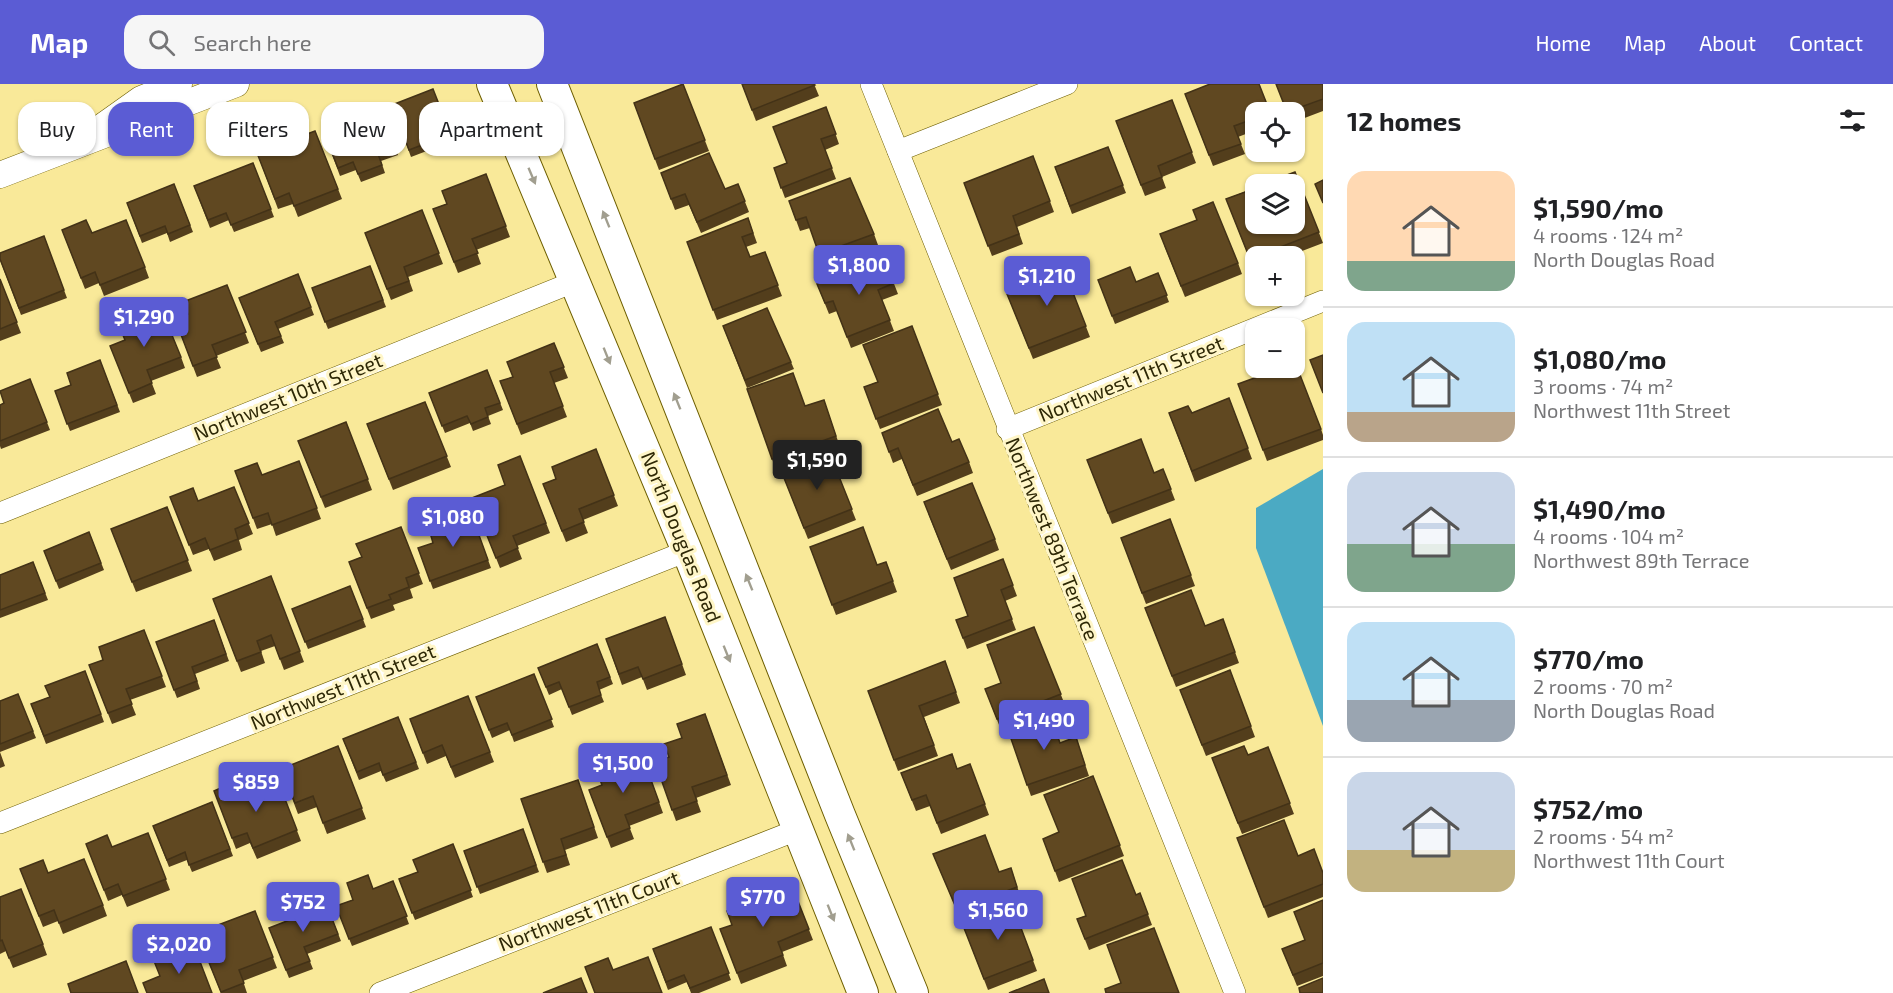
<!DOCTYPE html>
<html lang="en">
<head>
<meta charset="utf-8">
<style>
  body { margin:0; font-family:"Exo 2",sans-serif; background:#f6f6f6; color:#202124; height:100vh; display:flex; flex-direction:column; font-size:22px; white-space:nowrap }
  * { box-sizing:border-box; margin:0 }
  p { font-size:20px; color:#757577 }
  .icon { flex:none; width:33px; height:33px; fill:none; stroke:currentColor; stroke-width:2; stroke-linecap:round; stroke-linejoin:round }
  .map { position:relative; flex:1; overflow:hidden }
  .sheet { display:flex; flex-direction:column; background:#fff; width:570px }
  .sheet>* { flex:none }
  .guide { position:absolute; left:18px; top:18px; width:570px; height:54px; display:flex; gap:12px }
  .controls { position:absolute; left:1245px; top:18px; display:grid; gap:12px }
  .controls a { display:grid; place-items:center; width:60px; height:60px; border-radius:12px; background:#fff; box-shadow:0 2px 4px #0004; font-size:30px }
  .price { position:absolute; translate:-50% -51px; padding:0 14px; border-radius:6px; background:#5b5cd4; color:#fff; font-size:20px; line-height:39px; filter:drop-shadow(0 2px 3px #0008) }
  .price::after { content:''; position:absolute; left:50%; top:36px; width:18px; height:14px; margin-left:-9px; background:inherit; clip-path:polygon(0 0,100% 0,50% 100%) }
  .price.current { background:#222; color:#fff }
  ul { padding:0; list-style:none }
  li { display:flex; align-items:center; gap:18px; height:150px; padding:0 24px }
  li+li { border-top:2px solid #e0e0e0 }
  li span { display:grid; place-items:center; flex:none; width:168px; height:120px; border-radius:18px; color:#555 }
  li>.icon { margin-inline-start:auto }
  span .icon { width:72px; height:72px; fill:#fffc; stroke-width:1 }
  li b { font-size:26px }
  h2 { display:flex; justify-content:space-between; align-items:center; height:72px; padding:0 24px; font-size:26px }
  .pill { padding:0 21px; border-radius:18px; background:#fff; box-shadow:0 2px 4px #0004; font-size:21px; line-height:54px }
  .pill.current { background:#5b5cd4; color:#fff }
  header { display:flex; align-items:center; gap:36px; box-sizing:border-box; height:84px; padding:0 30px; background:#5b5cd4; color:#fff }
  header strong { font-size:28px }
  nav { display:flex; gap:33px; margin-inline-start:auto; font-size:21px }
  .search { width:420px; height:54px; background:#f6f6f6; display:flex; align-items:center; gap:15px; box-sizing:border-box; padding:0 21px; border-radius:18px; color:#757577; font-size:22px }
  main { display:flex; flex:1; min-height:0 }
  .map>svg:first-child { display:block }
</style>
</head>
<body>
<header>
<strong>Map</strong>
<div class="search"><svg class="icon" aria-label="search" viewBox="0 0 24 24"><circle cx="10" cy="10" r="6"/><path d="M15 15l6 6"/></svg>Search here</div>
<nav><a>Home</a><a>Map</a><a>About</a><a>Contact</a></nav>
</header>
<main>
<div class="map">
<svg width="1323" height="909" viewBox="0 0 1323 909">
  <rect width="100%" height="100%" fill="#f9e999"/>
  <path fill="#4baac3" d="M1323,385V642L1256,464V424Z"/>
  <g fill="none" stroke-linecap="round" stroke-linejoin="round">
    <g stroke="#6d5e00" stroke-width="22">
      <g id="minor">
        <path d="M871,0L1235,909"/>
        <path d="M898,67L1067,0"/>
        <path d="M1007,345L1323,217"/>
        <path d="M0,429L576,197"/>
        <path d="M0,739L687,467"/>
        <path d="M380,909L797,746"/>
      </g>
    </g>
    <g stroke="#6d5e00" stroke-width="27">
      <g id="tertiary">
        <path d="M103,42L141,15L179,0"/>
        <path d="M0,91L236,0"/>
      </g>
    </g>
    <g stroke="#6d5e00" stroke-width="32">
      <g id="secondary">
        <path d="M492,0L687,467L863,909"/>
        <path d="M552,0L840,731L913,909"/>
      </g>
    </g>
    <use href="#minor" stroke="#fff" stroke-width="21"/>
    <use href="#tertiary" stroke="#fff" stroke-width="26"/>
    <use href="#secondary" stroke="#fff" stroke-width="30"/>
  </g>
  <g fill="#533e1c">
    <path d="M683,0L709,67L659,86L634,19Z"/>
    <path d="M742,0H814L819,12L756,37Z"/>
    <path d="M1323,0V27L1294,38V28H1286Z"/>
    <path d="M1185,10L1256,28V46L1238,53L1245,70L1213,82Z"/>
    <path d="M1172,16L1196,79L1162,93L1166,104L1145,112L1120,48Z"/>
    <path d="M392,21L442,28L447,26L458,55L411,73Z"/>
    <path d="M826,23L839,60L825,66L836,95L785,114L774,84L787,79Z"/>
    <path d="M382,27L398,71L381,77L385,89L361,98L356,86L340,92L324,49Z"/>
    <path d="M315,47L342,115L298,133L293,120L278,125L257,69Z"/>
    <path d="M1108,63L1126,109L1072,130L1055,83Z"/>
    <path d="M1033,72L1054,128L1017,143L1023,160L992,172L964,99Z"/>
    <path d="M253,79L274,133L234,148L229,136L210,144L194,102Z"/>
    <path d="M1295,88L1323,159L1289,172H1256V185L1254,186L1226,115Z"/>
    <path d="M661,89L725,105L738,100L749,128L701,149L689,121L675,126Z"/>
    <path d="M486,90L510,153L476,166L481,180L458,189L433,125L446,120Z"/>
    <path d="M174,100L193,148L170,158L167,149L142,159L127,119Z"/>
    <path d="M789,117L874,150L878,161L823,181L810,144L800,147Z"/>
    <path d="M422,126L443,180L408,193L413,207L391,216L365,149Z"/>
    <path d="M748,134L757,159L746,163L750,173L765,168L782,212L717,236L687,158Z"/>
    <path d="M1196,136L1238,179L1242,190L1185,213L1164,161Z"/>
    <path d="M62,146L92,149L145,183L149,194L104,212L99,199L85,205Z"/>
    <path d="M44,152L67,214L21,231L0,176Z"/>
    <path d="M884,174L898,210L882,216L894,247L851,264L837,227L829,230L817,200Z"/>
    <path d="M1061,178L1090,253L1033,275L1007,210L1044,196Z"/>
    <path d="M370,182L386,223L328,245L312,204Z"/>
    <path d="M1158,189L1169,218L1115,240L1098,196L1136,198Z"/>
    <path d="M298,190L314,231L278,245L284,259L261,268L239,214Z"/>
    <path d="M0,195L21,249L0,257Z"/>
    <path d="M227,201L249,259L216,272L221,284L197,293L175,235L188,230Z"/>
    <path d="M723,242L791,278L794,285L747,304Z"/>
    <path d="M912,242L942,321L880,345L864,303L877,298Z"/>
    <path d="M554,259L568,294L554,299L567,333L521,351L500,297L513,293Z"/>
    <path d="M110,262L181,273L185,284L151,297L156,310L133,319Z"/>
    <path d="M100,276L120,328L70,347L55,307L71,301Z"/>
    <path d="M487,286L503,326L488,332L491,340L473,347L470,339L445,349L429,309Z"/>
    <path d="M30,295L50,346L1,365L0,362V321L4,319Z"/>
    <path d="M1238,300L1321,345L1323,351V356L1267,377Z"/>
    <path d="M747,305L805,322L824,316L840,363L776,386Z"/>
    <path d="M1229,314L1252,375L1195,398L1169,329H1192Z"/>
    <path d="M425,318L451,383L393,406L367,340Z"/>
    <path d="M346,338L372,406L325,424L298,357Z"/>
    <path d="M882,349L952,358L969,378L973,389L917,412L902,375L893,379Z"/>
    <path d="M596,365L618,422L583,436L588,449L566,458L543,400L556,395Z"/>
    <path d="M830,370L856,436L808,455L782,389Z"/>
    <path d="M520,372L550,449L517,462L522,475L500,484L472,414L505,401Z"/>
    <path d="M1087,376L1154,389L1163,385L1175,416L1112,440Z"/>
    <path d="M299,377L321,435L276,452L272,440L257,445L235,387L262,391Z"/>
    <path d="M234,403L253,450L239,456L242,466L214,477L209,465L193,471L170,413L198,417Z"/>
    <path d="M167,423L192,487L136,508L111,445Z"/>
    <path d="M471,429L491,484L433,505L418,464L433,459Z"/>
    <path d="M928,429L995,455L999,466L951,486Z"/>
    <path d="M1170,435L1195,502L1146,520L1121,454Z"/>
    <path d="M401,443L423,500L410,505L413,514L393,521L395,526L371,535L349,478L361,473Z"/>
    <path d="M89,448L104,486L59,505L44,467Z"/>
    <path d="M810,463L877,481L886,478L897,508L836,531Z"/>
    <path d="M1003,475L1017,512L1005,517L1016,546L967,565L956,536L968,532Z"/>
    <path d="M33,478L48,516L0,534V491Z"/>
    <path d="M271,492L304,578L284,586L275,562L261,567L265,579L241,588L213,515Z"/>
    <path d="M350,502L366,543L308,565L292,525Z"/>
    <path d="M1145,524L1205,542L1223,535L1239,579L1176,603Z"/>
    <path d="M665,533L686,591L647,606L642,593L622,601L606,555Z"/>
    <path d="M214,536L229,577L195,590L200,605L177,614L156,558Z"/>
    <path d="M1034,543L1065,621L1001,646L985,605L1001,599Z"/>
    <path d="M144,546L166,603L130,616L136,631L112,640L89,581L103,576Z"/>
    <path d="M597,560L613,600L599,606L604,618L572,631L562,605L549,611L538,584Z"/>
    <path d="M945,577L960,619L924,633L938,672L898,687L868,607Z"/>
    <path d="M1230,586L1255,653L1206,672L1180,606Z"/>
    <path d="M85,587L104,638L46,660L31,620L49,613Z"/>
    <path d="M534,590L554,643L514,658L510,646L492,654L476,613Z"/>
    <path d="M18,610L36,654L0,668L5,682L0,684V617Z"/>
    <path d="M705,630L731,701L696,714L701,728L676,737L655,678L669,673Z"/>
    <path d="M398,633L419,685L386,698L381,687L359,696L343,655Z"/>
    <path d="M410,635L490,668L494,678L455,694L446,672L427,680Z"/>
    <path d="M1008,646L1060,659L1076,653L1089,692L1031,712Z"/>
    <path d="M338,662L366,735L327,750L317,723L298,730L281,685Z"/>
    <path d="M1268,663L1294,730L1242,750L1212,674L1248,671Z"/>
    <path d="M642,671L663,729L629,742L634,755L611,764L589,706L602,701Z"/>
    <path d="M970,680L989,731L941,750L930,722L916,727L901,689L957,685Z"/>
    <path d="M1093,692L1124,772L1059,798L1043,755L1059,748Z"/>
    <path d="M578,696L598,754L565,766L570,781L547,789L521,715Z"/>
    <path d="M278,697L301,757L257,775L250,759L236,765L214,707L243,711Z"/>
    <path d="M212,718L233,772L192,788L187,776L169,783L153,742Z"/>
    <path d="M523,745L539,788L480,810L464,767Z"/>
    <path d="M148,749L170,806L127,823L122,811L108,817L86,760L112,763Z"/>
    <path d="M1237,754L1323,789V813L1268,834Z"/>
    <path d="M453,760L473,813L415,836L399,795L418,788Z"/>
    <path d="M933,770L999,788L1011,784L1021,814L961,836Z"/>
    <path d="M20,785L48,789L103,821L107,832L63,850L58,837L43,843Z"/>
    <path d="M393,797L409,840L352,862L336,822L353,816L373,805Z"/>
    <path d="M792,802L813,856L782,868L787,882L741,900L720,845L732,841Z"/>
    <path d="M1140,809L1152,841L1089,866L1077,835Z"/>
    <path d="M0,813L43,860L47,871L13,884L6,867L0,870Z"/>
    <path d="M324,814L341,857L307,870L313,885L289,894L269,844L305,830Z"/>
    <path d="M1323,816V892L1297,902L1282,865L1305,856Z"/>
    <path d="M1012,820L1037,887L988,906L962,839Z"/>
    <path d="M255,827L277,884L243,897L247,909H221L197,849Z"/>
    <path d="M711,843L731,896L699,909H691L687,898L668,906L653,865Z"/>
  </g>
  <g fill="#604821" stroke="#433217" stroke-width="1.5">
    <path d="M683,0L705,56L655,75L634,19Z"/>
    <path d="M742,0H814L815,1L752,26Z"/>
    <path d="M1210,0H1259L1270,28H1256V34L1234,42L1241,60L1209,71L1185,10Z"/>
    <path d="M1276,0H1323V16V15L1287,28Z"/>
    <path d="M433,5L442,28L447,26L456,48L409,66L392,21Z"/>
    <path d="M1172,16L1192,68L1158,82L1162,93L1141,101L1116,37Z"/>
    <path d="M826,23L836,50L821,55L832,84L781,104L774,84L787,79L773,43Z"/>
    <path d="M382,27L396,63L378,70L382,81L358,90L353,78L338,84L324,49Z"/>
    <path d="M315,47L338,105L294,122L289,109L275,115L257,69Z"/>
    <path d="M1108,63L1123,101L1070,122L1055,83Z"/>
    <path d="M709,69L725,105L738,100L745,117L697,138L685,110L671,115L661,89Z"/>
    <path d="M1033,72L1050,117L1013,132L1019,150L988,162L964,99Z"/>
    <path d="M253,79L271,125L231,141L226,129L208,136L194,102Z"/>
    <path d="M1295,88L1319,148L1250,175L1226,115L1256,104V140H1294V100H1263Z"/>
    <path d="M486,90L506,142L472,155L478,169L454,178L433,125L447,120L442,107Z"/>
    <path d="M850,94L874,150L819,170L806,133L796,136L789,117Z"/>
    <path d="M1323,96V119L1315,100Z"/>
    <path d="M174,100L190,141L168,150L165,142L140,152L127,119Z"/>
    <path d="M1213,118L1238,179L1181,202L1160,150L1197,136L1193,126Z"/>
    <path d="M422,126L439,169L404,183L409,197L387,205L365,149Z"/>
    <path d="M748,134L753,149L742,153L750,173L765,168L778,201L713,226L687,158Z"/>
    <path d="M86,136L92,149L126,136L145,183L100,201L95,188L81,194L62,146Z"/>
    <path d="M44,152L64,206L19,224L0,175V169Z"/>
    <path d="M884,174L894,199L878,206L890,236L847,253L833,217L825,219L817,200Z"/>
    <path d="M1061,178L1086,242L1029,264L1007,210L1044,196L1040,186Z"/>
    <path d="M370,182L383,216L325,238L312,204Z"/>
    <path d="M1130,183L1136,198L1158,189L1167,211L1112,232L1098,196Z"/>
    <path d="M298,190L311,223L275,238L281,252L258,260L239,214Z"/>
    <path d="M0,195L17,238L0,245Z"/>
    <path d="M227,201L246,248L212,261L217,273L193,282L175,235L188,230L183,218Z"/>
    <path d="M160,222L181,273L147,286L152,299L129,309L110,262L125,256L118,239Z"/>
    <path d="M767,224L791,278L745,296L723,242Z"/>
    <path d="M912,242L938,310L876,335L864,303L878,298L863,261Z"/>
    <path d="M554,259L564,283L550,288L563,322L517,340L500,297L513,293L507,278Z"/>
    <path d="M1323,271V309L1310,276Z"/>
    <path d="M100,276L117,321L67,340L55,307L71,301L67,289Z"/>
    <path d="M1295,278L1321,345L1263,366L1238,300L1282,284H1294Z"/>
    <path d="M487,286L500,319L485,324L488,333L471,340L467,332L442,342L429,309Z"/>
    <path d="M793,289L805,322L824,316L836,352L772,375L747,305Z"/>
    <path d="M30,295L47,338L0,357V321L4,319L0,307Z"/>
    <path d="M1229,314L1248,364L1192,387L1169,329L1188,322L1192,329Z"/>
    <path d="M425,318L447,372L389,395L367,340Z"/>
    <path d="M938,325L952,358L959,355L969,378L913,401L898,364L889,368L882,349Z"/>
    <path d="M346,338L368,395L321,413L298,357Z"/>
    <path d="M1141,355L1154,389L1163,385L1171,405L1108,429L1087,376Z"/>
    <path d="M596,365L614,411L579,425L584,438L562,447L543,400L556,395L552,383Z"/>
    <path d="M830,370L852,425L804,444L782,389Z"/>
    <path d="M520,372L546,439L513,452L518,464L496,474L472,414L505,401L498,381Z"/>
    <path d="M299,377L317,424L272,441L268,429L253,434L235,387L257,379L262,391Z"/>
    <path d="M972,399L995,455L947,475L924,418Z"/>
    <path d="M234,403L249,439L235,445L238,455L210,466L205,454L189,461L170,413L193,404L198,417Z"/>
    <path d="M167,423L188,476L132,498L111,445Z"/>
    <path d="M471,429L488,476L430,497L418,464L433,459L429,445Z"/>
    <path d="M1170,435L1191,491L1142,509L1121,454Z"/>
    <path d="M401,443L419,489L406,494L409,503L389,511L391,515L367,524L349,478L362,473L356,460Z"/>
    <path d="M863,443L877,481L886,478L893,497L832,521L810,463Z"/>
    <path d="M89,448L101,479L56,497L44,467Z"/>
    <path d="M1003,475L1013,501L1001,506L1012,535L963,554L956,536L968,532L954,494Z"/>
    <path d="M33,478L45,509L0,526V491Z"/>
    <path d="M271,492L300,567L280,575L271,551L257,557L261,568L237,577L213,515Z"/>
    <path d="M350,502L363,535L305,558L292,525Z"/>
    <path d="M1191,506L1205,542L1223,535L1235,568L1172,592L1145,524Z"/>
    <path d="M665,533L682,580L643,595L638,583L619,590L606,555Z"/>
    <path d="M214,536L226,570L192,583L197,597L174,606L156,558Z"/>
    <path d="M1034,543L1061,610L997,635L985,605L1001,599L987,561Z"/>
    <path d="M144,546L162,592L126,605L132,620L108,629L89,581L103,576L99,563Z"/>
    <path d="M597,560L610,593L597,598L601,611L569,623L559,598L546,603L538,584Z"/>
    <path d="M945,577L956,608L919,622L934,661L894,676L868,607Z"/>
    <path d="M1230,586L1251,642L1202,661L1180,606Z"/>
    <path d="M85,587L101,630L44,652L31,620L50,613L45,602Z"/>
    <path d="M534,590L552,635L512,651L507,639L489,646L476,613Z"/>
    <path d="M18,610L33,647L0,660V617Z"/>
    <path d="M468,612L490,668L451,683L442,661L423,669L410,635Z"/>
    <path d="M705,630L727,691L692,703L697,717L672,726L655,678L669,673L664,660L682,654L677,640Z"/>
    <path d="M1050,631L1060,659L1076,653L1085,681L1027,701L1008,646Z"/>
    <path d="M398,633L416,678L383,691L379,679L357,688L343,655Z"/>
    <path d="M338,662L362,724L323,739L313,712L295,719L281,685Z"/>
    <path d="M1244,662L1248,671L1268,663L1290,719L1238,739L1212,674Z"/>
    <path d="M952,670L957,685L970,680L985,720L937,739L926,711L912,716L901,689Z"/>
    <path d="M642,671L659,718L625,731L630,744L607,753L589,706L602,701L597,688Z"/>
    <path d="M1093,692L1120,761L1055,787L1043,755L1059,748L1044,711Z"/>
    <path d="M578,696L594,743L561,755L566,771L543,778L521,715Z"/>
    <path d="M237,697L243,711L278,697L297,746L253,764L247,749L232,754L214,707Z"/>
    <path d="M212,718L230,765L189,781L185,768L167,776L153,742Z"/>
    <path d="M1284,736L1298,772L1314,765L1323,789V800L1264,823L1237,754Z"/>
    <path d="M523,745L536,781L477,803L464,767Z"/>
    <path d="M148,749L166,795L123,812L118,800L104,806L86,760L107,751L112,763Z"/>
    <path d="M985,751L999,788L1011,784L1017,803L957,826L933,770Z"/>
    <path d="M453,760L471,806L412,829L399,795L418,788L413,776Z"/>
    <path d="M84,775L103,821L59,839L54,826L39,832L20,785L43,776L48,789Z"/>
    <path d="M1122,776L1136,811L1140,809L1148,830L1085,855L1077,835L1086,832L1072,795Z"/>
    <path d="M368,791L373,805L393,797L407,832L349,855L336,822L353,816L347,799Z"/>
    <path d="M792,802L809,845L778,858L783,871L737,889L720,845L732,841L727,827Z"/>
    <path d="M21,805L43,860L9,874L2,856L0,857V813Z"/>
    <path d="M324,814L338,850L304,863L310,877L286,886L269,844L305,830L302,823Z"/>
    <path d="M1323,816V879L1293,891L1282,865L1305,856L1294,828Z"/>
    <path d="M1012,820L1033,876L984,895L962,839Z"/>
    <path d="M255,827L273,873L239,886L244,899L221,908L197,849Z"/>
    <path d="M711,843L729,889L690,904L684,891L666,898L653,865Z"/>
    <path d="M1154,844L1179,909H1106L1105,905L1121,899L1107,861Z"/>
    <path d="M194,862L212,909H147L143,899L160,892L154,877Z"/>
    <path d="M648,873L662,909H595L585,883L608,874L613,886Z"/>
    <path d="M126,877L138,909H71L68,900Z"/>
    <path d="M581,894L587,909H543Z"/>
    <path d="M1323,894V909H1300L1299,904Z"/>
    <path d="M1044,895L1049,909H1009Z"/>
  </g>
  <defs><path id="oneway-solid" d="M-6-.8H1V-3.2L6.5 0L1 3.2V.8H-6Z" transform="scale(1.5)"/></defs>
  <g fill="#a19e8f">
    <use href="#oneway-solid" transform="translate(532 92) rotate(67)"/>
    <use href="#oneway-solid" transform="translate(606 135) rotate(-112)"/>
    <use href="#oneway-solid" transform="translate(607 272) rotate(68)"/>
    <use href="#oneway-solid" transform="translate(677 317) rotate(-112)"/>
    <use href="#oneway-solid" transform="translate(749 498) rotate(-112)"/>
    <use href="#oneway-solid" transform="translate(727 570) rotate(68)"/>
    <use href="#oneway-solid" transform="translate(851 758) rotate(-112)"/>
    <use href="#oneway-solid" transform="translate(831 829) rotate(68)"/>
  </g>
  <g text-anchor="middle" stroke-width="6" stroke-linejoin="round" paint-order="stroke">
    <g font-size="20" fill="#2e2806" stroke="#fff6c8">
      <text transform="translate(1131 295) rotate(-22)" y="7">Northwest 11th Street</text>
      <text transform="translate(288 313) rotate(-22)" y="7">Northwest 10th Street</text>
      <text transform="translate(681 453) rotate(68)" y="7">North Douglas Road</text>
      <text transform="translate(1052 455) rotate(68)" y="7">Northwest 89th Terrace</text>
      <text transform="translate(343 603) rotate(-22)" y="7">Northwest 11th Street</text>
      <text transform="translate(589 827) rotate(-21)" y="7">Northwest 11th Court</text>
    </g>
  </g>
</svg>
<div class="controls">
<a><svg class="icon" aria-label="locate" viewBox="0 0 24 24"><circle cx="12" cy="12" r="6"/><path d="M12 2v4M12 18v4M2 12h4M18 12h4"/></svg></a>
<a><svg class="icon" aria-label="layers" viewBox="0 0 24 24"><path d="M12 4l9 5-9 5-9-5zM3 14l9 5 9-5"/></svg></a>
<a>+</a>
<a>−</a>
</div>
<b class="price" style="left:859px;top:212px">$1,800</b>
<b class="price" style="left:1047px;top:223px">$1,210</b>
<b class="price" style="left:144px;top:264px">$1,290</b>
<b class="price current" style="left:817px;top:407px">$1,590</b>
<b class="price" style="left:453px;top:464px">$1,080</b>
<b class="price" style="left:1044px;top:667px">$1,490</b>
<b class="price" style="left:623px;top:710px">$1,500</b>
<b class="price" style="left:256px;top:729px">$859</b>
<b class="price" style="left:763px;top:844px">$770</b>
<b class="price" style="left:303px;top:849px">$752</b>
<b class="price" style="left:998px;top:857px">$1,560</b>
<b class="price" style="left:179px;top:891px">$2,020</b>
<div class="guide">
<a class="pill">Buy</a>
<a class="pill current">Rent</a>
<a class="pill">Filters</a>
<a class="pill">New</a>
<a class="pill">Apartment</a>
</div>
</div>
<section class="sheet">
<h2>12 homes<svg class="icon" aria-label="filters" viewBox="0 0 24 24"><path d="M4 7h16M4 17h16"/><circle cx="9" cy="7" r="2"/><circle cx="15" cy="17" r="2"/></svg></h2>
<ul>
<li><span style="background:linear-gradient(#ffd9b3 75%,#7fa58c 0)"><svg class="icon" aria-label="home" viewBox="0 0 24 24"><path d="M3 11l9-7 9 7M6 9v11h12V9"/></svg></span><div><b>$1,590/mo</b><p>4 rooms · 124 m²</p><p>North Douglas Road</p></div></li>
<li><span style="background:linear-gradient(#bfe0f5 75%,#b9a48a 0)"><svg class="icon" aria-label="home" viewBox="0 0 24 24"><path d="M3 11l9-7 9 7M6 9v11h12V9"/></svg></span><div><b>$1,080/mo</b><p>3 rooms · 74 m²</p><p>Northwest 11th Street</p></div></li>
<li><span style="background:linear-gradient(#c9d6e8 60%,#7fa58c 0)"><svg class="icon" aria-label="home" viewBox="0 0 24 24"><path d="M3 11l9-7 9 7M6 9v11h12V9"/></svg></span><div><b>$1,490/mo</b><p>4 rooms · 104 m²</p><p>Northwest 89th Terrace</p></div></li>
<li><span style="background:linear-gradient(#bfe0f5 65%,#9aa5b1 0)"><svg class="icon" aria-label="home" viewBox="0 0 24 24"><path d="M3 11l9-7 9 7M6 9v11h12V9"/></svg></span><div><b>$770/mo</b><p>2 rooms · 70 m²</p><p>North Douglas Road</p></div></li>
<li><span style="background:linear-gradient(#c9d6e8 65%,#c2b280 0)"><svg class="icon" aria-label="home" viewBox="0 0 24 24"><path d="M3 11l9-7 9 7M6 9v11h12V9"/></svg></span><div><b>$752/mo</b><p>2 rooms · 54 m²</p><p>Northwest 11th Court</p></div></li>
</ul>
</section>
</main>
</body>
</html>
